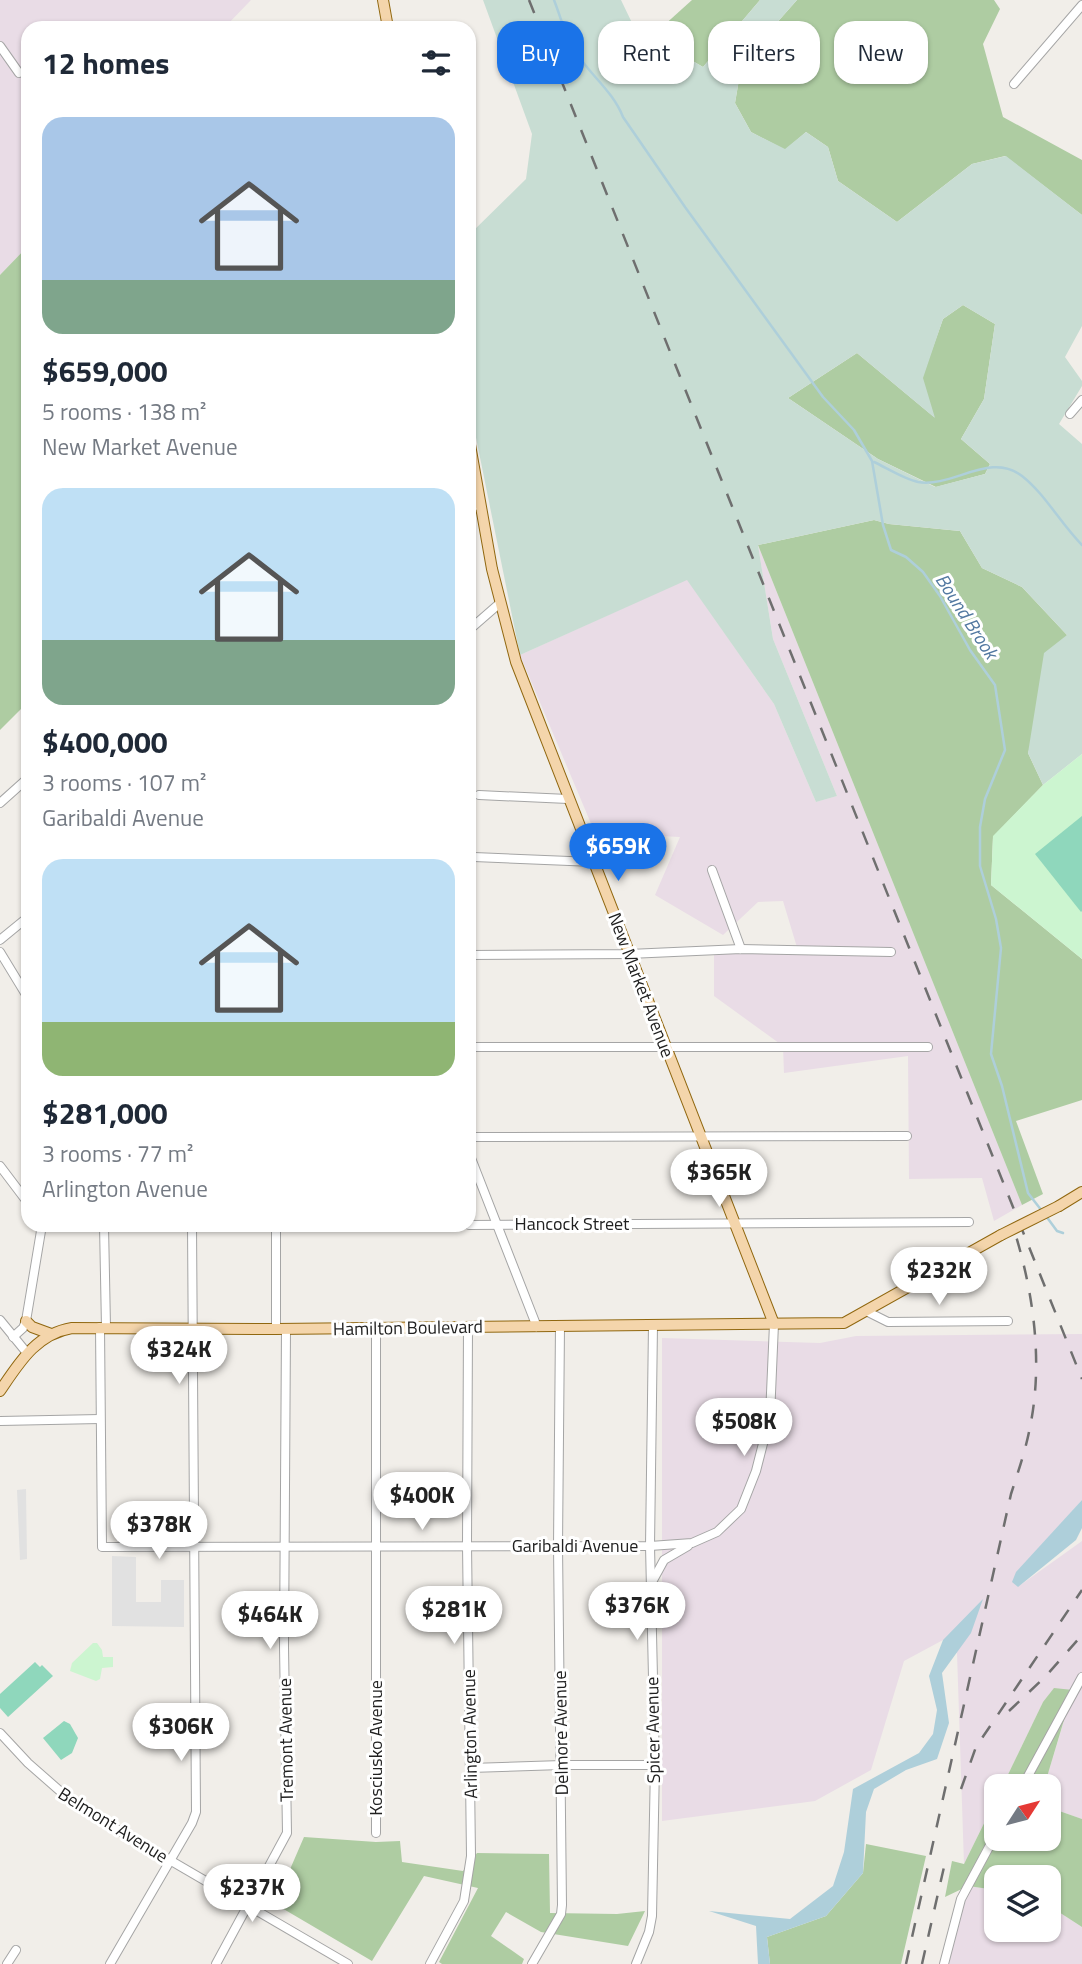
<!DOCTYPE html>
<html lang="en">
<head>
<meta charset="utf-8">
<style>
  body { margin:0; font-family:"Titillium Web",sans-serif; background:#f2f2f3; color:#1f2937; height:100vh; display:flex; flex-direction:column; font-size:26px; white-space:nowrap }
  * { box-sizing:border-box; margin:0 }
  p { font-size:23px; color:#747a83 }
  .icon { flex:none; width:38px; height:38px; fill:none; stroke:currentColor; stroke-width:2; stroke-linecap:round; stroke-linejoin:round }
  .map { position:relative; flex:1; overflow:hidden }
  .drawer { position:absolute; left:21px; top:21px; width:455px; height:1211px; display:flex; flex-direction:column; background:#fff; border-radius:21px; box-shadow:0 2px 5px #0004 }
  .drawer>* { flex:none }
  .top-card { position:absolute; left:497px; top:21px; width:480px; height:63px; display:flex; gap:14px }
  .needle { width:46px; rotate:54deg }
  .buttons { position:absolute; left:984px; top:1774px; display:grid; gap:14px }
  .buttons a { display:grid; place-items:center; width:77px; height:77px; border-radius:14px; background:#fff; box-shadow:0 2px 5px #0004; font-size:35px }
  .price { position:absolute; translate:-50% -60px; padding:0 16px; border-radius:24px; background:#fff; color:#222; font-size:23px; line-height:46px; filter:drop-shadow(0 2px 4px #0008) }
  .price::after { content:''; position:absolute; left:50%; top:42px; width:21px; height:16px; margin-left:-10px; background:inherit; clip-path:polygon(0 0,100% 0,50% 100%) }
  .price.selected { background:#1a73e8; color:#fff }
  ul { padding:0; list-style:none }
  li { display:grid; align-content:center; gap:14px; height:371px; padding:0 21px }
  li span { display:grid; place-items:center; height:217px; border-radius:21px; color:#555 }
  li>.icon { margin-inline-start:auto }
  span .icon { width:126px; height:126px; fill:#fffc; stroke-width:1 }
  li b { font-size:30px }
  h2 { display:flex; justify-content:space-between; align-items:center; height:84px; padding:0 21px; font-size:30px }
  .pill { padding:0 24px; border-radius:21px; background:#fff; box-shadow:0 2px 5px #0004; font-size:24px; line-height:63px }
  .pill.selected { background:#1a73e8; color:#fff }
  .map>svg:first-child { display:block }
</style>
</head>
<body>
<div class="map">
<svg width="1082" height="1964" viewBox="0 0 1082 1964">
  <rect width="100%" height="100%" fill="#f1eee9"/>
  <g fill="#e9dce6">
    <path d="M0,0H251L224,28H28V246L0,275Z"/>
    <path d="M758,545L1022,1205L994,1221L982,1178L909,1179L908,1056L784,1073L783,1046L714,996V954H799L783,901L758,902L723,935L655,895L680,837L595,833L520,655L687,579L774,704L816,802L837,796L773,639Z"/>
    <path d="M1082,1334V1500L1013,1581L1019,1586L1082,1541V1819L1048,1807V1787H1044L1073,1691L1043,1702L1002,1787H996V1799L964,1864L957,1653L943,1640L904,1661L871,1770L815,1801L662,1821V1338L820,1343L856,1336Z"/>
    <path d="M968,1886L996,1890V1930H1048V1905L1082,1927V1964H949Z"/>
  </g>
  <g fill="#aecca2">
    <path d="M692,0H760L703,67L651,37Z"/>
    <path d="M797,0H994L1000,9L983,44L1003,117L1082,160V215L1005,156L972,164L897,222L838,181L828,147L806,132L785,150L751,132L735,103L742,62Z"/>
    <path d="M28,246V708L25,705L0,730V275Z"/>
    <path d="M963,305L995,324L984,399L961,439L990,464L985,474L936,487L878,459L788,398L857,353L934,417L922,378L943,319Z"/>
    <path d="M874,520L889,524L960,531L982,568L1022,587L1067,635L1028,753L1043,785L993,837L991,885L1082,959V1100L1016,1121L1043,1194L1022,1205L758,545Z"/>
    <path d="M1054,1688L1073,1690L1044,1787H1002L1043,1702Z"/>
    <path d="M996,1799V1839H1048V1807L1082,1819V1927L1048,1905V1878H996V1890L968,1886L945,1897L952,1861L964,1864Z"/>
    <path d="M304,1837L376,1842L400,1841L402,1862L463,1871L477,1853L549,1854L550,1913L617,1914L645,1911L628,1946L541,1932L506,1912L491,1936L524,1959L522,1964H442L439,1962L478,1888L424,1876L372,1961L275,1904Z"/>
    <path d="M866,1844L926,1856L901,1964H770L767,1937L826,1916L863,1873Z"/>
  </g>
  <path fill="#c8ddd3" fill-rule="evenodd" d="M483,0H621L634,27L703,67L760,0H797L742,62L735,103L751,132L785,149L806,132L828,147L838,181L897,222L972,164L1006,156L1082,215V326L1065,357L1082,381V386L1059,424L1082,444V754L1043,785L1028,753L1044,653L1067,635L1022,587L982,568L960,531L889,524L874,520L758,545L773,639L837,796L816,802L774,704L687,580L520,655L469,403V235L526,179L532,134ZM963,305L995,324L984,399L961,439L990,464L985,474L935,487L878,459L788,398L857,353L935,418L923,378L943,319Z"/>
  <g fill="#ccf5d0">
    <path d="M1082,754V959L991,885L993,836L1043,785Z"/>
    <path d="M93,1643H97L102,1650L103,1657H113V1667L102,1668L100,1679L96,1681L70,1671L72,1663Z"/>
  </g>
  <g fill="#8fd7bc">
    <path d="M1082,816V911L1081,912L1035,854Z"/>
    <path d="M35,1662L40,1667L42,1665L53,1676L8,1717L0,1708V1694Z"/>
    <path d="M64,1721L70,1724L78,1738L72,1753L61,1760L43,1738Z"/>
  </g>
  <g fill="#e1e1e1">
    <path d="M26,1489L27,1559L20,1560L17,1490Z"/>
    <path d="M112,1556L136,1557V1602H161V1580H184V1627L112,1626Z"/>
  </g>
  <g fill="#aecfda">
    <path d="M1082,1500V1528L1076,1540L1018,1587L1012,1582L1016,1572Z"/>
    <path d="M983,1599L971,1633L942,1673L949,1723L937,1759L906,1770L874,1789L866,1812L863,1873L826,1916L767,1937L770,1964H758L756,1926L709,1911L790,1919L833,1886L844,1852L853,1789L919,1753L933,1734L937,1710L929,1676L943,1640Z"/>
  </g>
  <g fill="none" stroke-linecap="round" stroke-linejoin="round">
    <g stroke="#aecfda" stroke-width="2.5">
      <path d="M554,0C560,15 564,32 572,46C586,72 612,89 623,117L685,207L823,397L854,430L872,461L883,525L891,550L906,557L923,572L940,596L970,650L995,685L1005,750L985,799L980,827V866L996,919L1001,948L991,1054L1002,1086L1028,1193L1042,1211"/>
      <path d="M874,462C887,468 904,479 918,482C953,488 990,451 1022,476C1045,494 1061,524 1082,545"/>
      <path d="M1046,1216L1057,1231L1063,1233"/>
    </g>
    <g stroke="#a5a5a5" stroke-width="10">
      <g id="minor">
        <path d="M0,46L19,73"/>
        <path d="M1014,84L1082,5"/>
        <path d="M1070,414L1082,400"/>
        <path d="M469,511L480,501"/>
        <path d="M469,630L500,603"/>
        <path d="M479,795L568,799"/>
        <path d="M0,803L28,778"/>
        <path d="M474,857L594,862"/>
        <path d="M712,870L741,949"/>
        <path d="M0,940L28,917"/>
        <path d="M0,952L28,998"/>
        <path d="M469,955L629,954L741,949L891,952"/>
        <path d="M469,1047H928"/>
        <path d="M469,1137L907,1136"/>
        <path d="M469,1153L537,1327"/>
        <path d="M0,1166L28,1203"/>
        <path d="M104,1225L106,1327"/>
        <path d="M276,1225V1329"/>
        <path d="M469,1225L969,1222"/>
        <path d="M192,1226L460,1225"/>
        <path d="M866,1311L888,1322L1008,1321"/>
        <path d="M0,1320L27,1353"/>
        <path d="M100,1327L102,1547L650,1546L692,1543L717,1532L741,1509L756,1471L770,1416L774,1324"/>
        <path d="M13,1337L23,1328L26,1321L42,1225"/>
        <path d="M0,1421L100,1419"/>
        <path d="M652,1582L664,1560L688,1546"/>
        <path d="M0,1733L28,1763L77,1806L348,1964"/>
        <path d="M470,1768L562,1765H655"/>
        <path d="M1022,1787L1082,1677"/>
        <path d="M376,1833V1328"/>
        <path d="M7,1964L16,1950"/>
        <path d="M110,1964L192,1823L196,1812L192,1225"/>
        <path d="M216,1964L287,1833L284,1647L286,1329"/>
        <path d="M430,1964L464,1901L471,1856L467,1545L468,1327"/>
        <path d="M532,1964L561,1914L562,1905L558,1546L560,1326"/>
        <path d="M636,1964L649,1932L652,1916L655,1765L650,1546L653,1325"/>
        <path d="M944,1964L961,1899L996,1834"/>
      </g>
    </g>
    <g stroke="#90670f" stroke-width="12">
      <g id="major">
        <path d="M383,0L388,28"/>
        <path d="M469,439L492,569L516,662L774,1324"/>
        <path d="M1059,1206L1082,1192"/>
        <path d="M26,1321L32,1327L51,1334"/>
        <path d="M0,1391C19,1363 36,1334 72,1328L276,1329L844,1323L1001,1235"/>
      </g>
    </g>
    <use href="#minor" stroke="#fff" stroke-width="8"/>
    <use href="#major" stroke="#f4d5ab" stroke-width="10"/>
    <g stroke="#6f6f6f" stroke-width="2.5" stroke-dasharray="14 14" stroke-linecap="butt">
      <path d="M529,0L1082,1379"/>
      <path d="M1009,1711L1046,1676L1082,1635"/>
      <path d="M961,1789L976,1747L1082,1590"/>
      <path d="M906,1964L1011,1494C1018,1472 1026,1449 1030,1427C1043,1364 1034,1297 1016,1236"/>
      <path d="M922,1964L944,1867"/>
    </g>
    <g stroke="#90670f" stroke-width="12" stroke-linecap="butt">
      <path id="major-bridge" d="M1001,1235L1059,1206"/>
    </g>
    <use href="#major-bridge" stroke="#f4d5ab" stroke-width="10"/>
  </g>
  <g text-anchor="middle" stroke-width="6" stroke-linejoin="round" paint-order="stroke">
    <g font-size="18" fill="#212121" stroke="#fff">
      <text transform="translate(641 985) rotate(69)" y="6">New Market Avenue</text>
      <text x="572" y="1230">Hancock Street</text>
      <text transform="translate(408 1328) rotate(-1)" y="6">Hamilton Boulevard</text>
      <text x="575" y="1552">Garibaldi Avenue</text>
      <text transform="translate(653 1730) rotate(-91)" y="6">Spicer Avenue</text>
      <text transform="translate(561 1733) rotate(-91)" y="6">Delmore Avenue</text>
      <text transform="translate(470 1734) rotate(-91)" y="6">Arlington Avenue</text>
      <text transform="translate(286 1740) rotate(-91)" y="6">Tremont Avenue</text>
      <text transform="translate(376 1748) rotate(-90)" y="6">Kosciusko Avenue</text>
      <text transform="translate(113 1825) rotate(32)" y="6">Belmont Avenue</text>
    </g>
    <g font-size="19" font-style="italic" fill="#5379a1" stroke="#fff">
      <text transform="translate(967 616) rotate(57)" y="7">Bound Brook</text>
    </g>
  </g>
</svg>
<div class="buttons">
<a><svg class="needle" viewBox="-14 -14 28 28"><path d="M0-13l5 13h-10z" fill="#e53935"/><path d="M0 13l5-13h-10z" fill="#747a83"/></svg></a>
<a><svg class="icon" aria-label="layers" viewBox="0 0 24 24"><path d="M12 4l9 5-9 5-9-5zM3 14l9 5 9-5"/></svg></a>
</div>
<b class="price selected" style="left:618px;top:883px">$659K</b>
<b class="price" style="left:719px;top:1209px">$365K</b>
<b class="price" style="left:939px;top:1307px">$232K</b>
<b class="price" style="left:179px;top:1386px">$324K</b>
<b class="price" style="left:744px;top:1458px">$508K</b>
<b class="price" style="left:422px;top:1532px">$400K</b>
<b class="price" style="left:159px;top:1561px">$378K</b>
<b class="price" style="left:637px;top:1642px">$376K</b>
<b class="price" style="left:454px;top:1646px">$281K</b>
<b class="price" style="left:270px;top:1651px">$464K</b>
<b class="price" style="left:181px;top:1763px">$306K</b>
<b class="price" style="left:252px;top:1924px">$237K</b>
<div class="top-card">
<a class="pill selected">Buy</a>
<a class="pill">Rent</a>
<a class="pill">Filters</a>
<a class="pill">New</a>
</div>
<section class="drawer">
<h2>12 homes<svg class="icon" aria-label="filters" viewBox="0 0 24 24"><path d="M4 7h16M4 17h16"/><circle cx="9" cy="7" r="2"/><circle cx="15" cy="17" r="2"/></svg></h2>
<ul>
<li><span style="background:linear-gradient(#a9c7e8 75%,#7fa58c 0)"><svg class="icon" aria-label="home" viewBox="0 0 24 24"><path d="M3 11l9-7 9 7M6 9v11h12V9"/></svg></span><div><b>$659,000</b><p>5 rooms · 138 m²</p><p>New Market Avenue</p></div></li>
<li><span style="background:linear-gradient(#bfe0f5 70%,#7fa58c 0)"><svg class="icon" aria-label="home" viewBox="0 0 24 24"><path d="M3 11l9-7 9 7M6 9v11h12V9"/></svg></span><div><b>$400,000</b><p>3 rooms · 107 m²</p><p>Garibaldi Avenue</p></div></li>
<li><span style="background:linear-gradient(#bfe0f5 75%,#8fb573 0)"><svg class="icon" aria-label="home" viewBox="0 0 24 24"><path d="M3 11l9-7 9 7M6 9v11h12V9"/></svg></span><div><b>$281,000</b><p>3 rooms · 77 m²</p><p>Arlington Avenue</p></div></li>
</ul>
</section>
</div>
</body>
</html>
